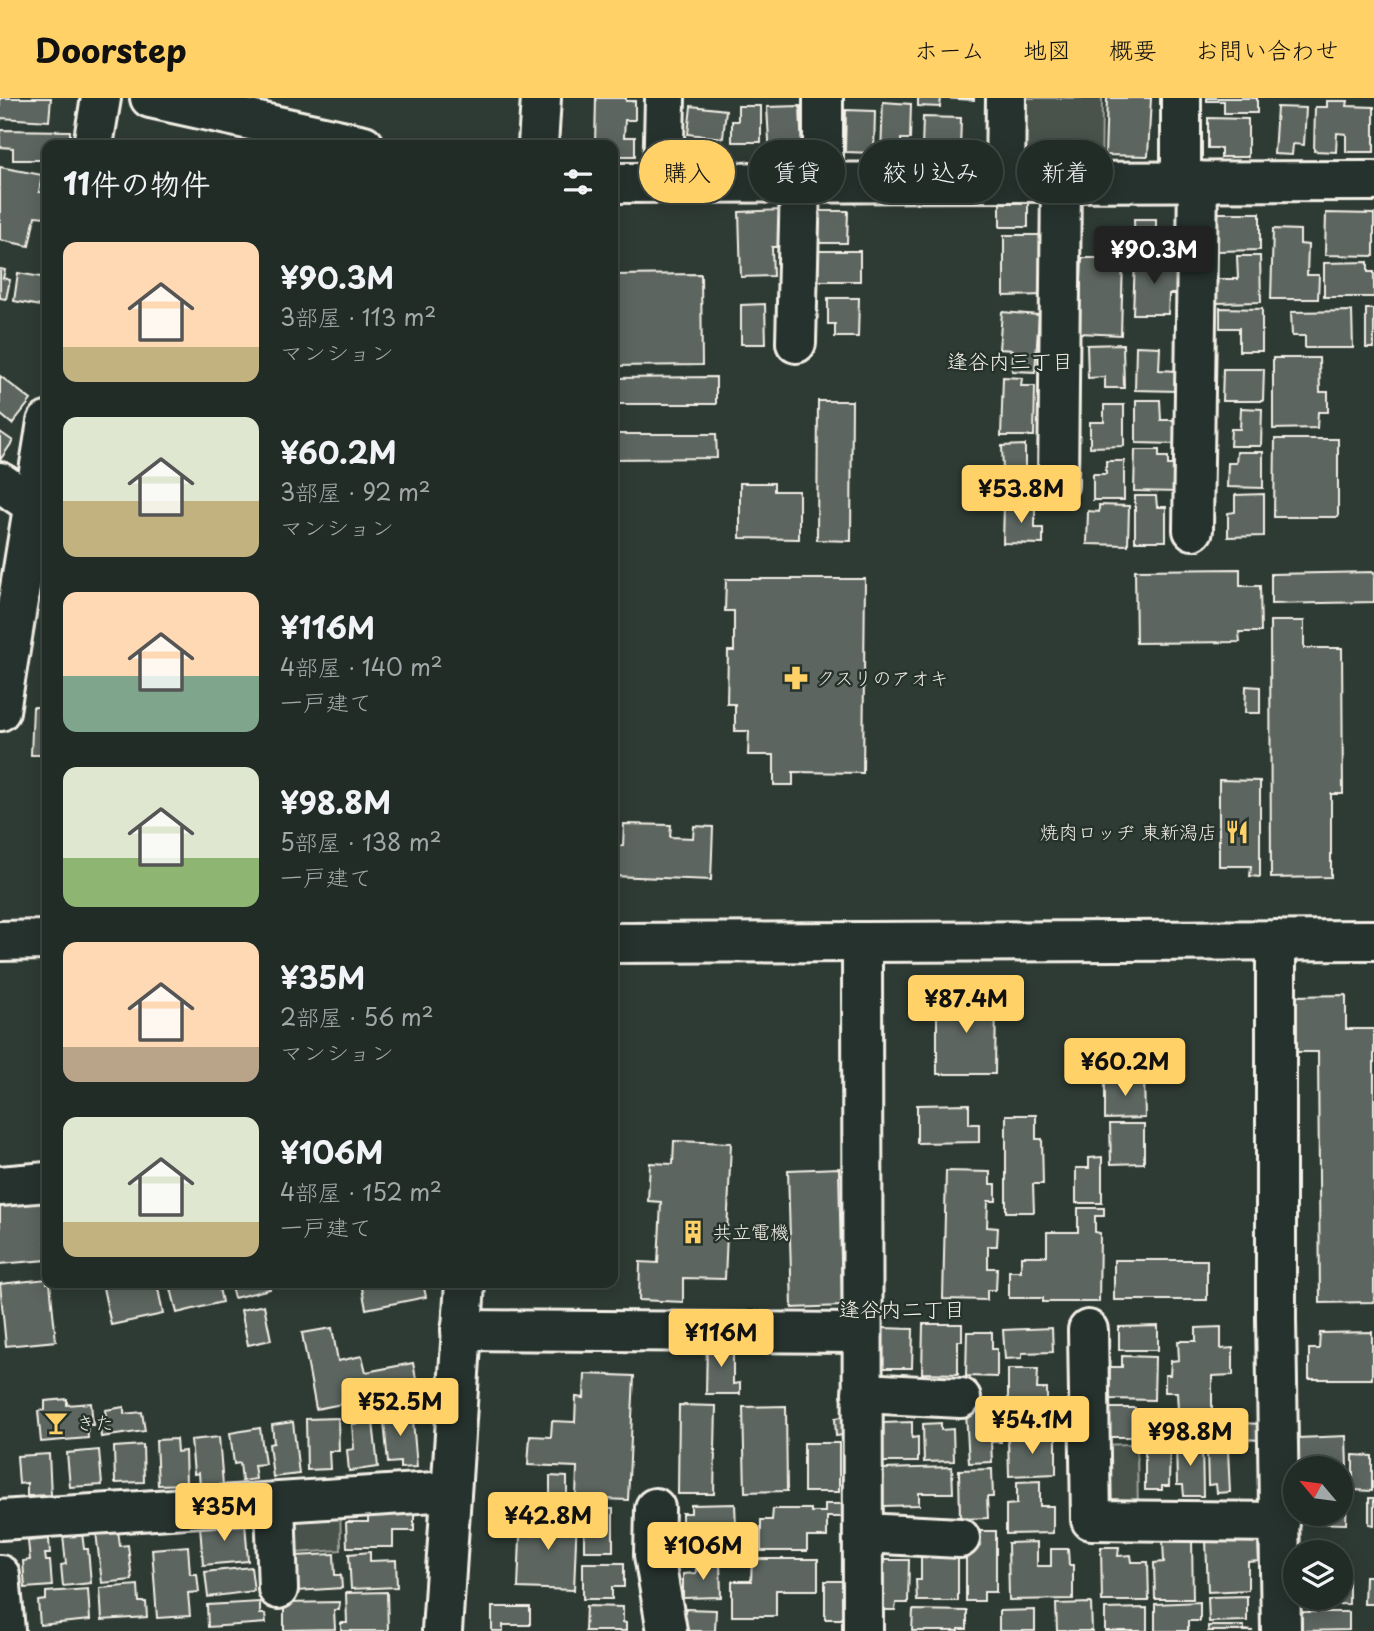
<!DOCTYPE html>
<html lang="ja">
<head>
<meta charset="utf-8">
<style>
  body { margin:0; font-family:"Playpen Sans","Klee One",sans-serif; background:#2a342f; color:#f1f3f6; height:100vh; display:flex; flex-direction:column; font-size:26px; white-space:nowrap }
  * { box-sizing:border-box; margin:0 }
  p { font-size:23px; color:#a2a7a7 }
  .icon { flex:none; width:38px; height:38px; fill:none; stroke:currentColor; stroke-width:2; stroke-linecap:round; stroke-linejoin:round }
  .map { position:relative; flex:1; overflow:hidden }
  .panel { position:absolute; left:42px; top:42px; width:576px; height:1148px; display:flex; flex-direction:column; background:#222c27; border-radius:14px; box-shadow:0 4px 18px #0003,0 0 0 2px #3f4844 }
  .panel>* { flex:none }
  .banner { position:absolute; left:639px; top:42px; width:630px; height:63px; display:flex; gap:14px }
  .needle { width:46px; rotate:299deg }
  .tools { position:absolute; left:1283px; top:1358px; display:grid; gap:14px }
  .tools a { display:grid; place-items:center; width:70px; height:70px; border-radius:50%; background:#222c27; box-shadow:0 4px 18px #0003,0 0 0 2px #3f4844; font-size:35px }
  .price { position:absolute; translate:-50% -60px; padding:0 16px; border-radius:7px; background:#ffd166; color:#111; font-size:23px; line-height:46px; filter:drop-shadow(0 2px 4px #0008) }
  .price::after { content:''; position:absolute; left:50%; top:42px; width:21px; height:16px; margin-left:-10px; background:inherit; clip-path:polygon(0 0,100% 0,50% 100%) }
  .price.selected { background:#222; color:#fff }
  ul { padding:0; list-style:none }
  li { display:flex; align-items:center; gap:21px; height:175px; padding:0 21px }
  li span { display:grid; place-items:center; flex:none; width:196px; height:140px; border-radius:14px; color:#555 }
  li>.icon { margin-inline-start:auto }
  span .icon { width:84px; height:84px; fill:#fffc; stroke-width:1 }
  li b { font-size:30px }
  h2 { display:flex; justify-content:space-between; align-items:center; height:84px; padding:0 21px; font-size:30px }
  .chip { padding:0 24px; border-radius:32px; background:#222c27; box-shadow:0 4px 18px #0003,0 0 0 2px #3f4844; font-size:24px; line-height:63px }
  .chip.selected { background:#ffd166; color:#111 }
  header { display:flex; align-items:center; gap:42px; box-sizing:border-box; height:98px; padding:0 35px; background:#ffd166; color:#111 }
  header strong { font-size:33px }
  nav { display:flex; gap:38px; margin-inline-start:auto; font-size:24px }
  .map>svg:first-child { display:block }
</style>
</head>
<body>
<header>
<strong>Doorstep</strong>
<nav><a>ホーム</a><a>地図</a><a>概要</a><a>お問い合わせ</a></nav>
</header>
<div class="map">
<svg width="1374" height="1533" viewBox="0 0 1374 1533">
  <rect width="100%" height="100%" fill="#2e3b34"/>
  <filter id="ink" filterUnits="userSpaceOnUse"><feTurbulence type="fractalNoise" baseFrequency=".0143" numOctaves="2"/><feDisplacementMap in="SourceGraphic" scale="14" xChannelSelector="R" yChannelSelector="G"/><feConvolveMatrix kernelMatrix="1 2 1 2 8 2 1 2 1" color-interpolation-filters="sRGB"/></filter>
  <g filter="url(#ink)">
    <g fill="#48524c" stroke="#9ea29a" stroke-width="2">
      <path d="M1008,0H1102L1101,83L1007,82Z"/>
      <path d="M1137,1346L1138,1421H1092L1091,1347Z"/>
      <path d="M340,1401L341,1452L279,1456L276,1405Z"/>
    </g>
    <g fill="#5c655e" stroke="#f4f1e8" stroke-width="2">
      <path d="M0,0H51L49,23L1,20L0,25Z"/>
      <path d="M596,0H626V3H635V22H625L624,39H635V58H612V47H595Z"/>
      <path d="M918,0H974V2L941,0L940,9L918,8Z"/>
      <path d="M1107,0H1151L1148,58L1105,57Z"/>
      <path d="M1207,0H1257V15H1224V3H1207Z"/>
      <path d="M1327,3H1348L1347,8L1374,9V54H1346V36L1337,35L1336,54L1314,53L1315,9H1327Z"/>
      <path d="M883,4L911,6L910,41H901V56H881Z"/>
      <path d="M691,8L726,12L723,40L688,36Z"/>
      <path d="M738,8H761V44H732V23H738Z"/>
      <path d="M800,8L802,57L770,59L767,9Z"/>
      <path d="M1277,9L1306,10L1304,47L1293,46L1292,57L1274,56Z"/>
      <path d="M846,12L875,13L874,55L845,54Z"/>
      <path d="M923,19L961,20L960,52L922,51Z"/>
      <path d="M1208,20L1248,21V59H1221V50H1208Z"/>
      <path d="M0,32L70,33V47H47V62H13V50L0,49Z"/>
      <path d="M683,45L721,46V59H683Z"/>
      <path d="M0,69L42,77L39,94L47,95V114L46,119L35,118L29,148L0,142Z"/>
      <rect x="1000" y="101" width="28" height="28"/>
      <path d="M780,112L781,149H772L773,178L741,179L739,114Z"/>
      <path d="M817,113H848L847,145H817Z"/>
      <path d="M1217,115H1260V152L1217,153Z"/>
      <path d="M1326,115L1374,116V158L1325,157Z"/>
      <path d="M1134,121H1156V132H1177V152H1165V157H1135Z"/>
      <path d="M1273,131L1300,132V146L1308,147L1307,177H1319L1318,201H1271Z"/>
      <path d="M1004,137H1040V160H1044V197L1004,198Z"/>
      <rect x="818" y="153" width="42" height="30"/>
      <path d="M1237,158H1260L1261,204L1216,205L1215,181H1238Z"/>
      <path d="M1082,160H1123L1121,237L1079,235Z"/>
      <path d="M1135,161L1177,162L1176,196H1169L1168,216H1133Z"/>
      <path d="M1368,164V174H1374V199H1324V165Z"/>
      <path d="M0,171L5,172L3,180L10,182L6,201L0,200Z"/>
      <path d="M18,175L47,180L45,209L14,203Z"/>
      <path d="M701,176L702,267L612,268V177Z"/>
      <path d="M828,200H859L858,239H835V226H828Z"/>
      <path d="M765,206L766,246H741V207Z"/>
      <path d="M1220,210L1262,211V253H1239V230H1220Z"/>
      <rect x="1366" y="211" width="8" height="39"/>
      <path d="M1352,213L1353,250H1305V238H1292L1291,214Z"/>
      <path d="M1002,214L1039,217L1035,274L1012,273L1013,252L999,251Z"/>
      <path d="M1123,246L1124,290H1105V279L1088,280L1087,247Z"/>
      <path d="M1136,248L1160,249L1159,272L1178,273L1177,293L1135,292Z"/>
      <path d="M1273,260H1319L1320,294H1328V314H1318L1317,330L1273,331Z"/>
      <path d="M1223,271H1264L1263,303H1222Z"/>
      <path d="M0,278L31,302L12,326L0,316Z"/>
      <path d="M716,279V306H612V280Z"/>
      <path d="M1003,279L1022,280L1021,288H1035L1034,338H1001Z"/>
      <path d="M1136,302H1160L1161,322H1175L1176,346L1136,345Z"/>
      <path d="M818,303H852L851,443L817,442Z"/>
      <path d="M1104,307H1124V348L1090,349V324H1104Z"/>
      <path d="M1241,310L1262,311L1261,348H1230L1231,331H1240Z"/>
      <path d="M0,334L13,343L0,362Z"/>
      <path d="M612,336H716L717,360L612,361Z"/>
      <path d="M1275,341H1338V419H1274Z"/>
      <path d="M1025,347V378H1033L1034,397L1004,398L1002,348Z"/>
      <path d="M1135,352H1159V359H1168V367H1178V394L1134,393Z"/>
      <path d="M1237,354H1263V390L1227,389L1228,365H1236Z"/>
      <path d="M1106,363H1124V402H1093V376H1106Z"/>
      <path d="M740,385H774V393H799V441L740,440Z"/>
      <path d="M1264,396V438L1228,439V415L1235,414V397Z"/>
      <path d="M1135,398H1156L1157,409H1166V443H1135Z"/>
      <path d="M1004,406L1035,407V430H1043V446L1003,445Z"/>
      <path d="M1099,407L1129,408L1128,447L1087,446L1088,413L1099,414Z"/>
      <path d="M1240,471V488H1260L1261,534H1239L1240,544L1136,545L1135,472Z"/>
      <path d="M1374,474V504L1271,506V476Z"/>
      <path d="M726,481H865L863,675L793,674V687H774V657H748L749,633H735V606H727L728,553H734V513H725Z"/>
      <path d="M1270,523H1304V550H1342L1343,696H1331V779L1271,780Z"/>
      <path d="M1246,588L1260,589V615H1245Z"/>
      <path d="M33,609H47V657H31Z"/>
      <path d="M1219,682L1260,683V779L1250,778L1251,768H1219Z"/>
      <path d="M624,726L671,727L670,739L693,740L694,728L713,729L711,782L612,778V748H623Z"/>
      <path d="M1346,897V931H1374V1204L1320,1205L1318,954H1295L1294,898Z"/>
      <path d="M937,898H996L995,976H937Z"/>
      <path d="M1105,979H1144L1145,1020L1105,1021Z"/>
      <path d="M969,1006V1026H979V1044L917,1045V1007Z"/>
      <path d="M1006,1017H1036V1041H1042L1043,1086H1033L1034,1114H1006Z"/>
      <path d="M1110,1026H1144V1065L1111,1066Z"/>
      <path d="M674,1043L731,1045L725,1181L683,1180V1204L639,1202L640,1164L658,1165L661,1104L648,1103L650,1065L673,1066Z"/>
      <path d="M1102,1059V1105H1076V1070H1089V1060Z"/>
      <path d="M839,1070L842,1208L792,1210L788,1072Z"/>
      <path d="M946,1073L990,1074V1086H996V1103H988L987,1129L998,1130L997,1148H988V1170H997L996,1192H987V1202L943,1201Z"/>
      <path d="M43,1103L47,1162L0,1166V1106Z"/>
      <path d="M1078,1110H1104V1118H1095V1134L1100,1135L1099,1204H1043V1200H1009V1173H1021V1158H1047V1134H1078Z"/>
      <rect x="1114" y="1162" width="93" height="40"/>
      <path d="M47,1181V1185H50L56,1243L6,1248L0,1186Z"/>
      <path d="M102,1185H157L163,1216L111,1227Z"/>
      <path d="M174,1185H218L222,1204L177,1215L170,1186Z"/>
      <path d="M230,1185H268L270,1191L234,1200Z"/>
      <path d="M361,1185H423L426,1199L366,1211Z"/>
      <path d="M264,1207L271,1242L248,1247L241,1212Z"/>
      <path d="M923,1226H962V1243H958V1276L922,1275Z"/>
      <path d="M1158,1228V1252H1119V1229Z"/>
      <path d="M1221,1229V1251L1233,1250V1277L1212,1278V1321H1193V1337H1165V1312H1178L1177,1294H1165V1277H1170L1171,1263L1179,1262L1178,1243H1196V1230Z"/>
      <path d="M332,1230L338,1263L362,1258L366,1274L413,1265L418,1291L316,1311L302,1235Z"/>
      <path d="M881,1230L913,1231L912,1270H881Z"/>
      <path d="M1052,1230L1053,1254L1022,1255V1260L1005,1261L1003,1232Z"/>
      <path d="M967,1234H992V1251H997V1279L966,1278Z"/>
      <path d="M1372,1234V1281H1309V1251H1319L1320,1235Z"/>
      <path d="M707,1243H733V1286L740,1285V1296H706Z"/>
      <path d="M1122,1258L1155,1259L1154,1302L1109,1301L1110,1269H1122Z"/>
      <path d="M1008,1271H1038L1037,1291H1047V1306H1067V1332H1008Z"/>
      <path d="M585,1276L634,1278L628,1402L576,1400L577,1369L528,1367L530,1338L551,1339L552,1323L575,1324L576,1299L584,1300Z"/>
      <path d="M67,1301V1307L91,1305L93,1327H87L88,1340L41,1344L38,1313L45,1312V1303Z"/>
      <path d="M679,1307L716,1308L714,1396H678Z"/>
      <path d="M786,1308L787,1393L745,1394L743,1309Z"/>
      <path d="M124,1309V1316L142,1314L145,1333L101,1339L99,1320L106,1319L105,1312Z"/>
      <rect x="1108" y="1310" width="27" height="29"/>
      <path d="M412,1311L417,1369L400,1370V1364L388,1365L383,1313Z"/>
      <path d="M1000,1313L1001,1344H991L992,1364L969,1365L966,1314Z"/>
      <path d="M848,1318L850,1336L836,1338L835,1320Z"/>
      <path d="M338,1320L339,1353H329L330,1371L307,1372L306,1321Z"/>
      <path d="M293,1324L299,1376L273,1379L269,1346L274,1345L272,1327Z"/>
      <path d="M373,1324L378,1369L349,1373L347,1352L354,1351L352,1326Z"/>
      <path d="M912,1324V1340L918,1339V1364H882V1325Z"/>
      <path d="M941,1325V1332L953,1331L954,1363L924,1364L923,1326Z"/>
      <path d="M1242,1325L1261,1326V1342L1241,1341Z"/>
      <path d="M260,1330L265,1366L254,1367L256,1381L242,1383L240,1365L234,1366L230,1335Z"/>
      <path d="M1056,1338V1376L1009,1378L1008,1339Z"/>
      <path d="M1346,1338L1347,1370H1299L1298,1340Z"/>
      <path d="M219,1339L223,1387L200,1389L199,1375L194,1376L191,1342Z"/>
      <path d="M176,1341L177,1354L185,1353L186,1386L158,1387L156,1342Z"/>
      <path d="M1202,1343L1203,1398H1184L1183,1387H1177L1176,1344Z"/>
      <path d="M1145,1344H1170L1169,1388H1162V1392H1145Z"/>
      <rect x="804" y="1345" width="35" height="49"/>
      <path d="M143,1347L144,1384L115,1385L114,1349Z"/>
      <path d="M99,1352L102,1387L70,1389L67,1355Z"/>
      <path d="M1228,1352L1230,1394L1217,1395L1216,1386L1208,1387L1207,1353Z"/>
      <path d="M49,1356L51,1397L27,1398V1385L19,1386L17,1358Z"/>
      <path d="M1353,1357L1372,1358V1393L1353,1392Z"/>
      <path d="M952,1369L953,1395H919V1407L883,1408L882,1371Z"/>
      <path d="M992,1371L993,1399H987L988,1420L960,1421L959,1372Z"/>
      <path d="M550,1378L567,1379V1401H550Z"/>
      <path d="M1040,1383V1408H1053V1435L1006,1436V1407L1017,1406V1384Z"/>
      <path d="M1340,1397H1347L1346,1426L1301,1425V1416H1340Z"/>
      <path d="M1369,1400H1374V1427L1369,1426Z"/>
      <path d="M735,1406L736,1429H727L728,1451L677,1453L675,1427H682V1415H691V1407Z"/>
      <path d="M825,1406H843V1419H827V1439H807V1453H761V1422H772L773,1411H811V1414H825Z"/>
      <rect x="584" y="1411" width="29" height="42"/>
      <path d="M389,1412H414V1433H393V1449H347L346,1424H368V1417H388Z"/>
      <path d="M521,1415L577,1417L574,1492L518,1490Z"/>
      <path d="M245,1424L248,1463L203,1467L200,1428Z"/>
      <path d="M118,1432L120,1448L128,1447L132,1482L102,1485L96,1434Z"/>
      <path d="M973,1433H996V1494H984V1503H966V1450Z"/>
      <path d="M82,1435L84,1451H88L91,1485L63,1488L61,1467L66,1466L63,1437Z"/>
      <path d="M1258,1440L1259,1463L1248,1464V1492L1208,1494L1206,1442Z"/>
      <path d="M49,1441L50,1456H45L46,1463H50L52,1488L25,1490L23,1463L30,1462L28,1443Z"/>
      <path d="M1163,1442H1192L1193,1501H1155L1154,1465L1164,1464Z"/>
      <path d="M1037,1444V1468H1051V1451H1068L1069,1467H1073V1501L1009,1502L1008,1445Z"/>
      <path d="M188,1448L190,1476H197L199,1494L188,1495L190,1518L157,1520L152,1451Z"/>
      <path d="M1101,1449H1119L1118,1458L1131,1457L1132,1464H1148L1149,1503H1102Z"/>
      <path d="M370,1454V1463L396,1462L397,1489L351,1491L349,1456Z"/>
      <path d="M958,1455V1503H917L916,1482H921V1456Z"/>
      <path d="M334,1456L335,1477H341L342,1490L297,1493L295,1458Z"/>
      <path d="M752,1461H818V1492H776V1518H732V1483H751Z"/>
      <path d="M880,1462H909L908,1505H896L895,1512H879Z"/>
      <path d="M720,1464L721,1499L683,1500V1476L696,1475V1465Z"/>
      <path d="M583,1465H624V1489H612V1501H583Z"/>
      <path d="M251,1469L254,1493L208,1499L205,1474Z"/>
      <path d="M1365,1478H1374V1506H1364Z"/>
      <path d="M1340,1481H1349V1506L1300,1507V1500H1340Z"/>
      <path d="M825,1483H849L850,1521H825Z"/>
      <path d="M138,1487L139,1504H146L147,1519L102,1522L100,1490Z"/>
      <path d="M88,1491L90,1522L40,1527L38,1503L46,1502V1494Z"/>
      <path d="M387,1494L388,1533H341V1525H347L346,1495Z"/>
      <path d="M1247,1498V1523L1209,1524L1208,1499Z"/>
      <path d="M260,1504V1516H265L266,1525L208,1529L207,1507Z"/>
      <path d="M340,1504L339,1512H334L335,1531L284,1532V1505Z"/>
      <path d="M1200,1504V1523H1188V1533H1155V1506Z"/>
      <path d="M1091,1505L1092,1533H1057L1056,1506Z"/>
      <path d="M586,1508L623,1509V1524L626,1525V1533H585Z"/>
      <path d="M492,1509H530V1527H503V1533H492Z"/>
      <path d="M1147,1510V1533H1105V1511Z"/>
      <path d="M685,1511L716,1512L715,1533H684Z"/>
      <path d="M913,1512L967,1513V1531H959V1533H912Z"/>
      <path d="M1035,1512V1533H999V1513Z"/>
      <path d="M1302,1514H1349V1532L1302,1533Z"/>
      <path d="M1208,1528H1244V1532L1253,1533H1208Z"/>
    </g>
    <g fill="none" stroke-linecap="round" stroke-linejoin="round">
      <g stroke="#f4f1e8" stroke-width="44">
        <g id="minor">
          <path d="M150,0L364,47"/>
          <path d="M1181,0V83"/>
          <path d="M93,47L101,0"/>
          <path d="M538,47L541,0"/>
          <path d="M823,84V0"/>
          <path d="M1005,84L1006,0"/>
          <path d="M612,85L1374,83"/>
          <path d="M663,85L665,0"/>
          <path d="M796,245L800,85"/>
          <path d="M0,384L33,407L47,410"/>
          <path d="M1058,387L1061,84"/>
          <path d="M1193,432L1198,83"/>
          <path d="M0,613L47,324"/>
          <path d="M1276,842V1221L1281,1533"/>
          <path d="M0,843L47,842"/>
          <path d="M862,844L863,1533"/>
          <path d="M612,845L1374,842"/>
          <path d="M0,1088L47,1084"/>
          <path d="M461,1232L862,1235"/>
          <path d="M1088,1232L1091,1422L1280,1424"/>
          <path d="M862,1295L961,1300"/>
          <path d="M275,1405L278,1491"/>
          <path d="M655,1410L654,1457L667,1533"/>
          <path d="M0,1422L450,1393"/>
          <path d="M863,1435L960,1440"/>
          <path d="M0,1477L5,1533"/>
          <path d="M442,1533L465,1185"/>
        </g>
      </g>
      <use href="#minor" stroke="#26332d" stroke-width="38"/>
    </g>
  </g>
  <defs>
    <g id="pharmacy-bare" transform="scale(1.89)"><path d="M-2-6h4v4h4v4h-4v4h-4v-4h-4v-4h4Z" fill="#ffd166" stroke="#26332d" stroke-width="2.5" paint-order="stroke"/></g>
    <g id="restaurant-bare" transform="scale(1.89)"><path d="M-5-6h1v4h1v-4h1v4h1v-4h1v5L-1.5 .5V6h-2V.5L-5-1ZM5-6V6H3V1.5H1.5Q1.5-4 5-6Z" fill="#ffd166" stroke="#26332d" stroke-width="2.5" paint-order="stroke"/></g>
    <g id="building-bare" transform="scale(1.89)"><path d="M-4-6H4V6H1V3H-1V6H-4ZM-2.5-4.3h1.7v1.8h-1.7ZM.8-4.3h1.7v1.8H.8ZM-2.5-1h1.7V.8h-1.7ZM.8-1h1.7V.8H.8Z" fill="#ffd166" stroke="#26332d" stroke-width="2.5" paint-order="stroke"/></g>
    <g id="bar-bare" transform="scale(1.89)"><path d="M-6-5H6L.8 .8V4.5H3.5V6h-7V4.5H-.8V.8Z" fill="#ffd166" stroke="#26332d" stroke-width="2.5" paint-order="stroke"/></g>
  </defs>
  <g fill-rule="evenodd">
    <use href="#pharmacy-bare" x="796" y="580"/>
    <use href="#restaurant-bare" x="1237" y="734"/>
    <use href="#building-bare" x="693" y="1134"/>
    <use href="#bar-bare" x="56" y="1325"/>
  </g>
  <g text-anchor="middle" stroke-width="5" stroke-linejoin="round" paint-order="stroke">
    <g font-size="19" fill="#f4f1e8" stroke="#26332d" text-anchor="start">
      <text x="816" y="587">クスリのアオキ</text>
      <text x="1217" y="741" text-anchor="end">焼肉ロッヂ 東新潟店</text>
      <text x="713" y="1141">共立電機</text>
      <text x="76" y="1332">きた</text>
    </g>
    <g font-size="21" fill="#f4f1e8" stroke="#26332d">
      <text x="1010" y="271">逢谷内三丁目</text>
      <text x="902" y="1219">逢谷内二丁目</text>
    </g>
  </g>
</svg>
<div class="tools">
<a><svg class="needle" viewBox="-14 -14 28 28"><path d="M0-13l5 13h-10z" fill="#e53935"/><path d="M0 13l5-13h-10z" fill="#a2a7a7"/></svg></a>
<a><svg class="icon" aria-label="layers" viewBox="0 0 24 24"><path d="M12 4l9 5-9 5-9-5zM3 14l9 5 9-5"/></svg></a>
</div>
<b class="price selected" style="left:1154px;top:188px">¥90.3M</b>
<b class="price" style="left:1021px;top:427px">¥53.8M</b>
<b class="price" style="left:966px;top:937px">¥87.4M</b>
<b class="price" style="left:1125px;top:1000px">¥60.2M</b>
<b class="price" style="left:721px;top:1271px">¥116M</b>
<b class="price" style="left:400px;top:1340px">¥52.5M</b>
<b class="price" style="left:1032px;top:1358px">¥54.1M</b>
<b class="price" style="left:1190px;top:1370px">¥98.8M</b>
<b class="price" style="left:224px;top:1445px">¥35M</b>
<b class="price" style="left:548px;top:1454px">¥42.8M</b>
<b class="price" style="left:703px;top:1484px">¥106M</b>
<div class="banner">
<a class="chip selected">購入</a>
<a class="chip">賃貸</a>
<a class="chip">絞り込み</a>
<a class="chip">新着</a>
</div>
<section class="panel">
<h2>11件の物件<svg class="icon" aria-label="filters" viewBox="0 0 24 24"><path d="M4 7h16M4 17h16"/><circle cx="9" cy="7" r="2"/><circle cx="15" cy="17" r="2"/></svg></h2>
<ul>
<li><span style="background:linear-gradient(#ffd9b3 75%,#c2b280 0)"><svg class="icon" aria-label="home" viewBox="0 0 24 24"><path d="M3 11l9-7 9 7M6 9v11h12V9"/></svg></span><div><b>¥90.3M</b><p>3部屋 · 113 m²</p><p>マンション</p></div></li>
<li><span style="background:linear-gradient(#dfe7d0 60%,#c2b280 0)"><svg class="icon" aria-label="home" viewBox="0 0 24 24"><path d="M3 11l9-7 9 7M6 9v11h12V9"/></svg></span><div><b>¥60.2M</b><p>3部屋 · 92 m²</p><p>マンション</p></div></li>
<li><span style="background:linear-gradient(#ffd9b3 60%,#7fa58c 0)"><svg class="icon" aria-label="home" viewBox="0 0 24 24"><path d="M3 11l9-7 9 7M6 9v11h12V9"/></svg></span><div><b>¥116M</b><p>4部屋 · 140 m²</p><p>一戸建て</p></div></li>
<li><span style="background:linear-gradient(#dfe7d0 65%,#8fb573 0)"><svg class="icon" aria-label="home" viewBox="0 0 24 24"><path d="M3 11l9-7 9 7M6 9v11h12V9"/></svg></span><div><b>¥98.8M</b><p>5部屋 · 138 m²</p><p>一戸建て</p></div></li>
<li><span style="background:linear-gradient(#ffd9b3 75%,#b9a48a 0)"><svg class="icon" aria-label="home" viewBox="0 0 24 24"><path d="M3 11l9-7 9 7M6 9v11h12V9"/></svg></span><div><b>¥35M</b><p>2部屋 · 56 m²</p><p>マンション</p></div></li>
<li><span style="background:linear-gradient(#dfe7d0 75%,#c2b280 0)"><svg class="icon" aria-label="home" viewBox="0 0 24 24"><path d="M3 11l9-7 9 7M6 9v11h12V9"/></svg></span><div><b>¥106M</b><p>4部屋 · 152 m²</p><p>一戸建て</p></div></li>
</ul>
</section>
</div>
</body>
</html>
